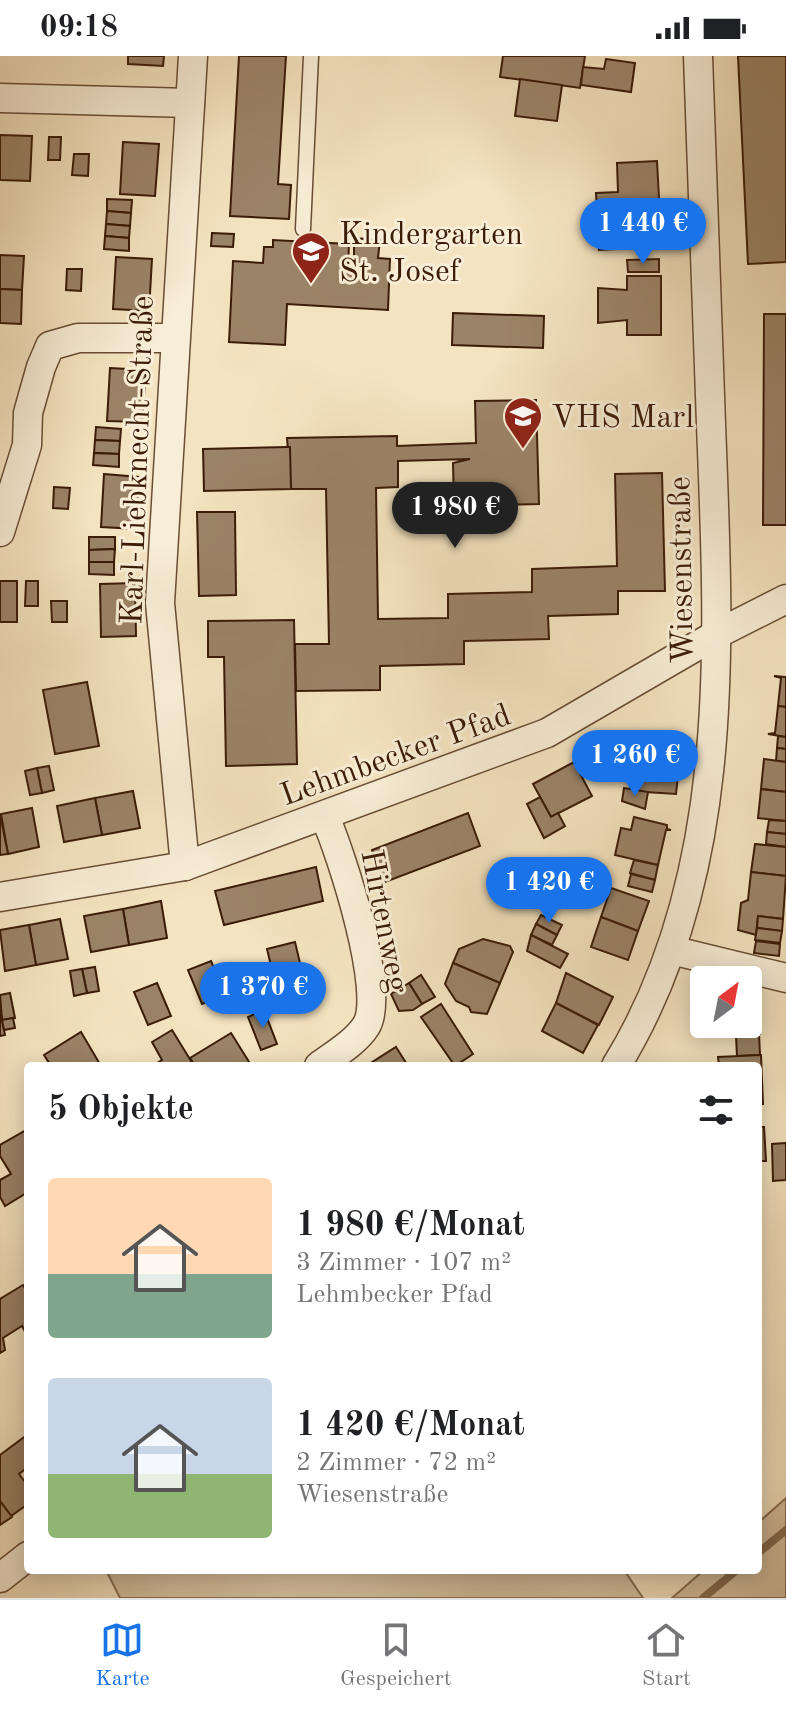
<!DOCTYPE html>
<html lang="de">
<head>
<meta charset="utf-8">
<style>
  body { margin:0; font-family:"Old Standard TT",serif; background:#f6f6f6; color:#202124; height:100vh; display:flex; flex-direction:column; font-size:30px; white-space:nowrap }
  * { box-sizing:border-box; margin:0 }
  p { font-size:26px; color:#757577 }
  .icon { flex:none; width:44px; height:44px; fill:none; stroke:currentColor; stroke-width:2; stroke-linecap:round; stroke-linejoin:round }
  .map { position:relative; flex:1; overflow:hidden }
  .side { position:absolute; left:24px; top:1006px; width:738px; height:512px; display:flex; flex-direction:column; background:#fff; border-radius:8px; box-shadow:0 4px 20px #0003 }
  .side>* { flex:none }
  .needle { width:52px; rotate:32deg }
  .buttons { position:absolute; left:690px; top:910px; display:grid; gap:16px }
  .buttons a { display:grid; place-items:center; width:72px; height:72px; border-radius:8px; background:#fff; box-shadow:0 4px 20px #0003; font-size:40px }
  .price { position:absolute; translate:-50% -68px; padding:0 18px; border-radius:28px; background:#1a73e8; color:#fff; font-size:26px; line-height:52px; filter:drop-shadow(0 2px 4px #0008) }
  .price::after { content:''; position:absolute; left:50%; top:48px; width:24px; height:18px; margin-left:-12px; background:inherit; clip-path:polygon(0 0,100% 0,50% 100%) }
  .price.on { background:#222; color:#fff }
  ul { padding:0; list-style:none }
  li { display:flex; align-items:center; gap:24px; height:200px; padding:0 24px }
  li span { display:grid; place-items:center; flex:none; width:224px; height:160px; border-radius:8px; color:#555 }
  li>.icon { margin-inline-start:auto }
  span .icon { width:96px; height:96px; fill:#fffc; stroke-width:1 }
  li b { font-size:34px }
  h2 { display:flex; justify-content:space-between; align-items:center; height:96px; padding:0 24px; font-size:34px }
  .status { display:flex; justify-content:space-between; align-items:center; height:56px; padding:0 40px; background:#fff; direction:ltr }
  .status svg { height:22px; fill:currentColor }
  .dock { display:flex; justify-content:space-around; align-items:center; height:112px; border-top:2px solid #e0e0e0; background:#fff; font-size:22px; color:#757577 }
  .dock a { display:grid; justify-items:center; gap:4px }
  .dock .on { color:#1a73e8 }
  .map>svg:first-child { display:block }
</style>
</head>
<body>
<div class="status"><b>09:18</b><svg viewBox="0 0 49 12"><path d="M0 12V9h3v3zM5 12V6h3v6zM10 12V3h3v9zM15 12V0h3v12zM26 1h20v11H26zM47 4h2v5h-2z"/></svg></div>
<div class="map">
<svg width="786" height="1542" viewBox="0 0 786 1542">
  <rect width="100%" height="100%" fill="#f4e3c0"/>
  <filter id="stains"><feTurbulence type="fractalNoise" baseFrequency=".0025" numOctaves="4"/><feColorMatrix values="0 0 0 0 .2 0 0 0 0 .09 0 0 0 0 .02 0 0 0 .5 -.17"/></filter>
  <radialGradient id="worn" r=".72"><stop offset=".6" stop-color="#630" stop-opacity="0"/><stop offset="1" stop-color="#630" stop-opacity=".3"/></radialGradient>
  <g fill="#d5c1a1" stroke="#886e54" stroke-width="2">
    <path d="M786,1442V1542H672L704,1514H758V1467Z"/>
    <path d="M106,1514H624L643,1542H120Z"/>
  </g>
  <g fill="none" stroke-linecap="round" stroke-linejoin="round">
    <g stroke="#846b50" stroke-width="8">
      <path d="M758,1497L786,1474"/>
      <path d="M703,1542L737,1514"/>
    </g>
  </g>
  <g fill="#9b8367" stroke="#3b1c07" stroke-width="2">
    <path d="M128,0H164L163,10L128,8Z"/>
    <path d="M239,0H286L278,128L291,129L289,163L230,160Z"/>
    <path d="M503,0H585L580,32L500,21Z"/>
    <path d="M738,0H786V206L748,208Z"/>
    <path d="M606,3L635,7L631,36L581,29L583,11L604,13Z"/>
    <path d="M520,23L562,29L557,65L515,60Z"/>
    <path d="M0,79L32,80L30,125L0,124Z"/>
    <path d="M49,81H61L60,104H48Z"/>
    <path d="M123,86L159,88L155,140L120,138Z"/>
    <path d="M74,98H89L88,120L72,119Z"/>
    <path d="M657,105L660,161L634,163L635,192L599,194L596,137L618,136L617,107Z"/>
    <path d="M107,143L132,144L131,157L107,155Z"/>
    <path d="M107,155L131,157L130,170L106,168Z"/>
    <path d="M106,168L130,170L129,182L105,180Z"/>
    <path d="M212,177L234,178L233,191L211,190Z"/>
    <path d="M105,180L129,182V195L104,193Z"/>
    <path d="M354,182L380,184L378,202L390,203L388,254L287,248L285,289L229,286L233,205L263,207L264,191H273V184L349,188L348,212H354Z"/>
    <path d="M0,199L24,200L22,234L0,233Z"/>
    <path d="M116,201L152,203L149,255L113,253Z"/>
    <path d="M659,203V216H628L627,204Z"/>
    <path d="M67,213H82L81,235L66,234Z"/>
    <path d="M627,220H661V279H627V264L598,267V232L627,234Z"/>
    <path d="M0,233L22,234L21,268L0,267Z"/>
    <path d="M453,257L544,260L543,292L452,289Z"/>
    <path d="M764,258H786V469H763Z"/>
    <path d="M110,312L146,314L142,366L107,365Z"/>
    <path d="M536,344L539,448L454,450L453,407L470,403L398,405V431L376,432L378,563L448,562V538L532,536V513L617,510L615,418L662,417L665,535H618V558L548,560L549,583L464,585V608L380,610V634L296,635L295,588H329L326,433H291L287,382L397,380V390L476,387L475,345Z"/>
    <path d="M96,371L121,373L120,385L95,384Z"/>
    <path d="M95,384L120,385L119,398L94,397Z"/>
    <path d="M287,391H290L291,433L204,435L203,393Z"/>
    <path d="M94,397L119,398V411L93,409Z"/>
    <path d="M104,418L139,421L136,473L101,471Z"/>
    <path d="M54,431L70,432L68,453L53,452Z"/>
    <path d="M197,456H235L236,539L199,540Z"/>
    <path d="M89,481H115V493L89,494Z"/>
    <path d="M115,493L114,506H89V494Z"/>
    <path d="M89,506H114V519L89,518Z"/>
    <rect x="0" y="525" width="17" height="41"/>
    <path d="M26,525H38V550H25Z"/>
    <path d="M135,527L136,580L101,581L100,528Z"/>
    <path d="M51,545H67V566H52Z"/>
    <path d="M294,564L297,708L226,710L224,601H208V565Z"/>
    <path d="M774,620L786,621V651L778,650L781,622Z"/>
    <path d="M87,626L99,690L55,698L43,634Z"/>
    <path d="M778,650L786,651V681L768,678L775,677Z"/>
    <path d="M652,677H660L659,683L676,684L675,696L680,697L679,711L628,707L630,690Z"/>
    <path d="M778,680L786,681V693L777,692Z"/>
    <path d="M777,692L786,693V706L776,705Z"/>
    <path d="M764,703L786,706V736L761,733Z"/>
    <path d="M574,706L592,740L551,761L533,728Z"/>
    <path d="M633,708L679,711L676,738L630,735Z"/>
    <path d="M49,710L54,734L42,737L37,712Z"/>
    <path d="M37,712L42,737L30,739L25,715Z"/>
    <path d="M624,732L648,736L645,753L622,745Z"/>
    <path d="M761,733L786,736V765L758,762Z"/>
    <path d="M133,735L140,772L102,779L95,742Z"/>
    <path d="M540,741L551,761L558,757L565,770L544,782L527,748Z"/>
    <path d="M95,742L102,779L64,786L57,750Z"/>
    <path d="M32,752L39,791L8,798L1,758Z"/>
    <path d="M468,757L480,790L385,826L372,794Z"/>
    <path d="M0,758L8,798L0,799Z"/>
    <path d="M634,761L667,769V773L671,774H666L658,809L615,799L621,772L631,774Z"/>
    <path d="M769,764L786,765V778L767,776Z"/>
    <path d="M767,776L786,778V791L766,788Z"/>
    <path d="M755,788L786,791V820L751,816Z"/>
    <path d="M634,804L658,809L655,824L630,817Z"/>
    <path d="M316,811L323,845L224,869L215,835Z"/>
    <path d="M751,816L786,820L783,863L758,860L756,879L738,874L741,847L748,844Z"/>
    <path d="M631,818L655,824L652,836L628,830Z"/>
    <path d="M611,832L649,845L638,875L601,861Z"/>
    <path d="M161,845L167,882L129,889L123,853Z"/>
    <path d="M123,853L129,889L91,896L84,860Z"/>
    <path d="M541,859L562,869L557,879L536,868Z"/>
    <path d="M758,860L783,863L782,875L757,872Z"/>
    <path d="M601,861L638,875L628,904L591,891Z"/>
    <path d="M60,863L68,903L36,909L29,869Z"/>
    <path d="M536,868L557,879L552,889L531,879Z"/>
    <path d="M29,869L36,909L5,915L0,874Z"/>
    <path d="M757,872L782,875L780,887L755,884Z"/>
    <path d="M531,879L568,898L560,912L527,895Z"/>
    <path d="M483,883L510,890L513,896L500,927L453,907L459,893Z"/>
    <path d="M756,885L780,888L779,900L754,897Z"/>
    <path d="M295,886L300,907L272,914L267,893Z"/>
    <path d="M211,905L225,939L202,948L188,914Z"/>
    <path d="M453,907L500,927L487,958L471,956L469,951L456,945L445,928Z"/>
    <path d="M95,911L99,935L87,937L82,913Z"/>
    <path d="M82,913L87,937L74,940L70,915Z"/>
    <path d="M566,917L613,941L599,969L556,947Z"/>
    <path d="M421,919L435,941L422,948L409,927Z"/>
    <path d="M157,927L171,960L148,969L134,936Z"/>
    <path d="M409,927L422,948L413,954L399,955L391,938Z"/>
    <path d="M10,937L15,962L2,964L0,939Z"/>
    <path d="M556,947L598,969L583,997L542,975Z"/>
    <path d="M441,948L473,998L455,1010L421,961Z"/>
    <path d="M0,953L5,979L0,980Z"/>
    <path d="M759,953L760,978H748V954Z"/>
    <path d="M264,954L277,988L261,994L248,961Z"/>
    <path d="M698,956H704V968H710L711,980H699Z"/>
    <path d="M13,962L15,972L4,974L2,964Z"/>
    <path d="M710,968H722L723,979L711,980Z"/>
    <path d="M722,968H735V979H723Z"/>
    <path d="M735,968H747V978L735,979Z"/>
    <path d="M172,974L191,1005L195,1010H152L162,1004L152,986Z"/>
    <path d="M81,976L101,1010H51L44,999Z"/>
    <path d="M231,977L251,1009L195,1010L190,1002Z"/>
    <path d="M759,978L760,999L737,1000L736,980Z"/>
    <path d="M396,991L408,1010H366Z"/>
    <path d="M761,999L763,1048H758V1010H719L718,1001Z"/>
    <path d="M758,1048L759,1071H764L766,1105H758Z"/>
    <path d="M28,1073V1136L5,1150L0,1141V1124L11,1118L0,1100V1089Z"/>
    <path d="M786,1087V1124L773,1125L772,1088Z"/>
    <path d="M23,1229L28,1237V1281L22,1270L3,1282L5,1294L0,1297V1243Z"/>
    <path d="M27,1379L28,1411L19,1418L28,1430V1448L11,1460L0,1445V1399Z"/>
    <path d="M0,1445L12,1461L0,1469Z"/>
  </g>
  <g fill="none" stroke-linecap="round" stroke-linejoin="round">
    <g stroke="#694e35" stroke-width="17">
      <path id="lane" d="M303,173L311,0"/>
    </g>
    <g stroke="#694e35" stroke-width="31">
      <g id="street">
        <path d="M0,42L190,47"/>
        <path d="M0,476L27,389L28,357L41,311L50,290L78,282H173"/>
        <path d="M185,810L160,547L193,0"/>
        <path d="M0,841L185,810L547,677L719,577L786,543"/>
        <path d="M671,894L786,922"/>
        <path d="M319,1010C334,999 356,986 366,970C387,938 341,797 325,761"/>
        <path d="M616,1010C734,819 719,583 711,368C707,246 703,123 698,0"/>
        <path d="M0,1522L28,1500"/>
      </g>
    </g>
    <use href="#lane" stroke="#f8edd6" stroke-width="14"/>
    <use href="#street" stroke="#f8edd6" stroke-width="28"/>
  </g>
  <defs>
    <g id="school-pin" transform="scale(2)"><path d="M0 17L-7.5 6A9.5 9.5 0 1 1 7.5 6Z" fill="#8f2418" stroke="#f8edd6"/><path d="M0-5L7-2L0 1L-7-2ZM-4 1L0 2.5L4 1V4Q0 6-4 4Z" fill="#fff"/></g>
  </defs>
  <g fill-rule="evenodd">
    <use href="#school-pin" x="311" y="195"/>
    <use href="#school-pin" x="523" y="360"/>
  </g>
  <g text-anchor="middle" stroke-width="6" stroke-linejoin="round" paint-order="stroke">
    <g font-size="32" fill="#3b1c07" stroke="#f8edd6" text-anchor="start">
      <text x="339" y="188">Kindergarten<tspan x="339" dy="37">St. Josef</tspan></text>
      <text x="551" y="371">VHS Marl</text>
    </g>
    <g font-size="32" fill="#3b1c07" stroke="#f8edd6">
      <text transform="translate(136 404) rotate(-88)" y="11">Karl-Liebknecht-Straße</text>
      <text transform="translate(680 514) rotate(-91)" y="11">Wiesenstraße</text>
      <text transform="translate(395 698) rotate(-20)" y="11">Lehmbecker Pfad</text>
      <text transform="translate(386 865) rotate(79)" y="11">Hirtenweg</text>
    </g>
  </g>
  <rect width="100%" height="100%" filter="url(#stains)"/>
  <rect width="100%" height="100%" fill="url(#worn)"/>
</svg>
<div class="buttons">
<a><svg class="needle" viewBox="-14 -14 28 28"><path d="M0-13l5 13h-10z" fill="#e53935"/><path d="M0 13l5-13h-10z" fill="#757577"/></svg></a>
</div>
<b class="price" style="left:643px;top:210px">1 440 €</b>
<b class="price on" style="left:455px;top:494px">1 980 €</b>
<b class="price" style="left:635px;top:742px">1 260 €</b>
<b class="price" style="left:549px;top:869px">1 420 €</b>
<b class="price" style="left:263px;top:974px">1 370 €</b>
<section class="side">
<h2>5 Objekte<svg class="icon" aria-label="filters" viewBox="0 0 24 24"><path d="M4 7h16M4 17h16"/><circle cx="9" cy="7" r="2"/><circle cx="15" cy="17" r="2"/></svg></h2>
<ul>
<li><span style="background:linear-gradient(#ffd9b3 60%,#7fa58c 0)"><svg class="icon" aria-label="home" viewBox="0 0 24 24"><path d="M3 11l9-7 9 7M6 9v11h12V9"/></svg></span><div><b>1 980 €/Monat</b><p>3 Zimmer · 107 m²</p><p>Lehmbecker Pfad</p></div></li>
<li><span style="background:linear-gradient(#c9d6e8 60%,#8fb573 0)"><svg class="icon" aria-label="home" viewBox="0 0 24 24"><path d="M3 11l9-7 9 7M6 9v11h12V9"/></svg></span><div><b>1 420 €/Monat</b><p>2 Zimmer · 72 m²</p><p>Wiesenstraße</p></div></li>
</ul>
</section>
</div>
<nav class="dock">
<a class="on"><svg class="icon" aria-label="map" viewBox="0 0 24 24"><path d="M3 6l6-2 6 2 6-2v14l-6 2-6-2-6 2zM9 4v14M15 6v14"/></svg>Karte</a>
<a><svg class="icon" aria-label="saved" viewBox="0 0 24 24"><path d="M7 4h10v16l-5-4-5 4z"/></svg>Gespeichert</a>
<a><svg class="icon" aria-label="home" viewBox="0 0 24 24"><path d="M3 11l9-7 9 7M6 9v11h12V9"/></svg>Start</a>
</nav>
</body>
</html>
